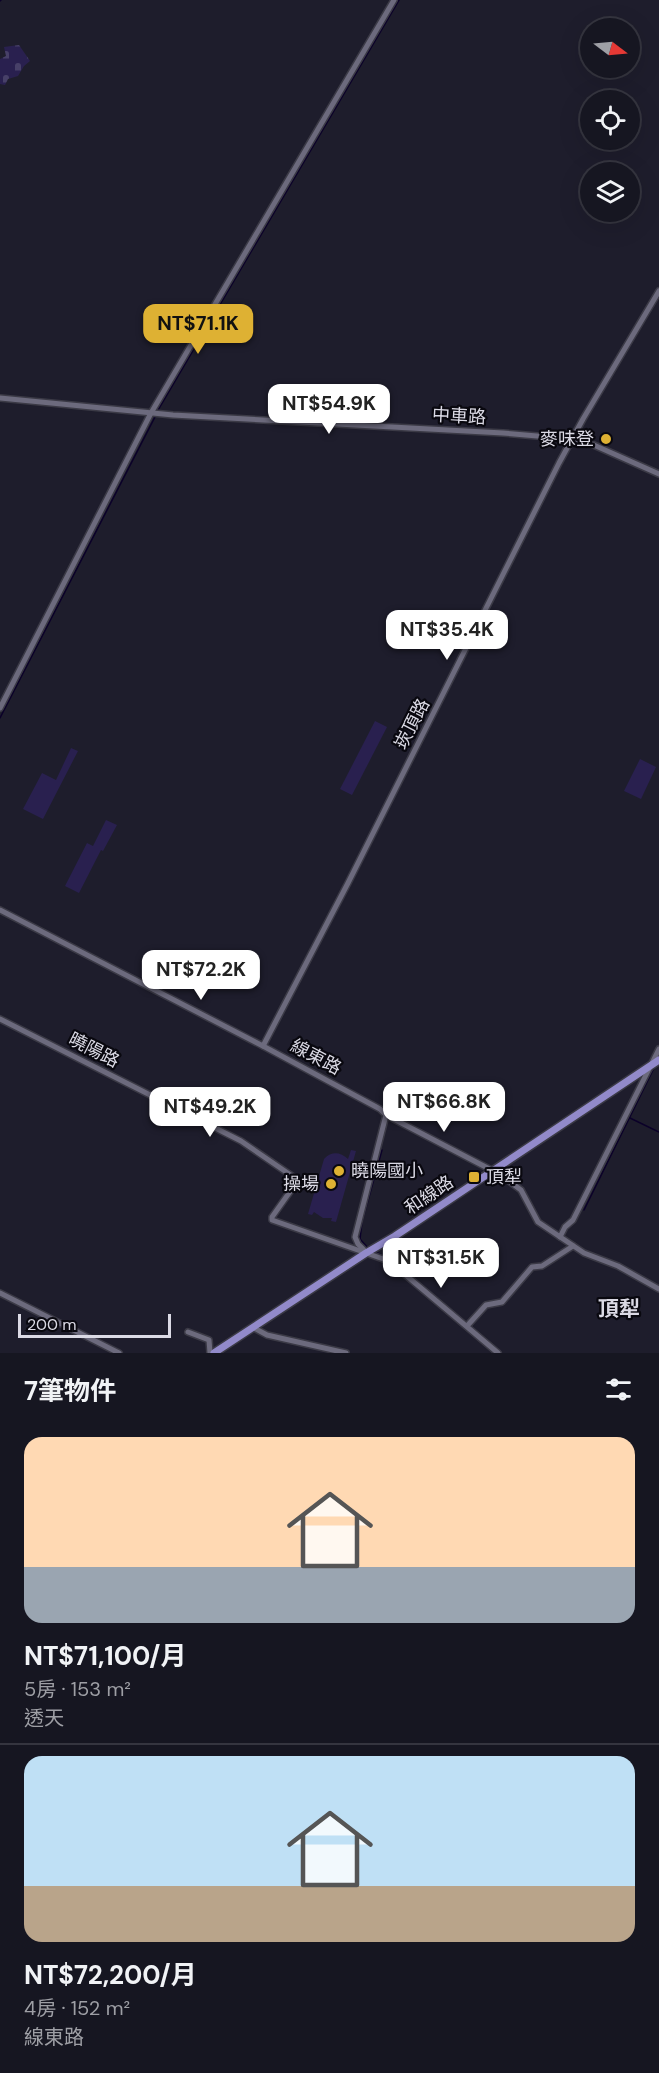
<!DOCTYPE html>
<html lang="zh-TW">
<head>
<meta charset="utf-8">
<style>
  body { margin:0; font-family:"DM Sans","Noto Sans TC",sans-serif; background:#23232e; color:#f1f3f6; height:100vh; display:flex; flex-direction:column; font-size:22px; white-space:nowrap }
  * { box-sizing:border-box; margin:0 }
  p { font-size:20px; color:#9e9fa5 }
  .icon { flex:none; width:33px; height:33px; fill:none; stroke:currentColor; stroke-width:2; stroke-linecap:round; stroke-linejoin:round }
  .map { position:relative; height:1353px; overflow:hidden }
  .panel { display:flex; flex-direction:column; background:#161621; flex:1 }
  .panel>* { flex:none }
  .needle { width:39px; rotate:106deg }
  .buttons { position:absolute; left:580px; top:18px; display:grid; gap:12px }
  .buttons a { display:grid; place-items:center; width:60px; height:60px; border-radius:50%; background:#161621; box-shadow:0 6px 24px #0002,0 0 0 2px #35353f; font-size:30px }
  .scale { position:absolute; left:18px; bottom:15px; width:153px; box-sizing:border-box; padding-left:6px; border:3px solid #dbdae5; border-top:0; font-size:16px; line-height:21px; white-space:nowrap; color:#dbdae5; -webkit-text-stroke:4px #09080f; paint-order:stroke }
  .price { position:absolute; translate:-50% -51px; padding:0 14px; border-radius:12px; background:#fff; color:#222; font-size:20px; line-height:39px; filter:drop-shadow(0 2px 3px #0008) }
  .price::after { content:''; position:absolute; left:50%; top:36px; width:18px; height:14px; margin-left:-9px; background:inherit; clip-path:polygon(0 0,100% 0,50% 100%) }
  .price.active { background:#deb133; color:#111 }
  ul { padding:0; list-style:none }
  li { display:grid; align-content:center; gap:12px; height:318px; padding:0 24px }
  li+li { border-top:2px solid #35353f }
  li span { display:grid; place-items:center; height:186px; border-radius:18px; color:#555 }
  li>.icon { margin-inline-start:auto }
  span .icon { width:108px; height:108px; fill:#fffc; stroke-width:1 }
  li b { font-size:26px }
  h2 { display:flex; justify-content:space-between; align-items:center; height:72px; padding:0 24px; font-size:26px }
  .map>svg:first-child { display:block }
</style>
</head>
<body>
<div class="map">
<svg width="659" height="1353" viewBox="0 0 659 1353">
  <defs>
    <pattern id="cemetery-stones" width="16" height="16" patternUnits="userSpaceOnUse" patternTransform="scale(1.5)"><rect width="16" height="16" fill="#29204f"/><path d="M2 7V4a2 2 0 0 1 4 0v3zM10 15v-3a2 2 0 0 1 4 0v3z" fill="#474068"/></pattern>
  </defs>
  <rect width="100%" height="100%" fill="#1e1d2c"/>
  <g fill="#29204f">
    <path d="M375,721L387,727L352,795L340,789Z"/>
    <path d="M71,748L78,751L43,819L23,809L42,773L56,780Z"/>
    <path d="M640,759L656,767L641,799L624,791Z"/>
    <path d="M106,820L117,825L103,851L101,850L79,893L65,886L87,843L93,846Z"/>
    <path d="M351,1150L356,1151L336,1222L331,1221L332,1218H323L314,1212L312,1215L308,1214L324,1159C332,1151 340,1152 348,1159Z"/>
  </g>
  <path fill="url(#cemetery-stones)" d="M19,45L30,61L24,66L18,76L8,79L5,85L0,84V59L6,56L4,47Z"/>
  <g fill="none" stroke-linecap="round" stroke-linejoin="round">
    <g stroke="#0b0029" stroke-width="1.5">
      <path d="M0,1L1,0"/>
      <path d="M158,410L399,0"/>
      <path d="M0,718L156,415"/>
      <path d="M630,1118L659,1132"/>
      <path d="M584,1210L655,1066"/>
      <path d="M368,1248L360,1239L362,1222L382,1150"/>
      <path d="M375,1252L384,1256"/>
      <path d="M393,1261L433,1295"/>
    </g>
    <g stroke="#3b3a46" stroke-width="8">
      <g id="minor">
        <path d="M0,398L173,415L503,433L572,439L587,442L659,474"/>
        <path d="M0,708L151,413L394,0"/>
        <path d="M0,910L263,1046L380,1109L386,1115L501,1175L521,1190L538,1222L584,1253L618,1266L659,1289"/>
        <path d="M0,1019L241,1141L295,1178L294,1186L272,1217V1220L389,1261L498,1353"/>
        <path d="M263,1046L348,883L559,463L583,419L659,291"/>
        <path d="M560,1237L565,1227L573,1220L659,1049"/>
        <path d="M364,1250L358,1244L355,1237L386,1115"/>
        <path d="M0,1293L119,1353"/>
        <path d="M467,1326L486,1305L502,1302L532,1267L542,1266L573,1246"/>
        <path d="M254,1328L267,1335L346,1353"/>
        <path d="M188,1332L209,1340L210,1353"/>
      </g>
    </g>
    <g stroke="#3b3a46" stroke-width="10">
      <path id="major" d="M214,1353L366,1253L395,1236L659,1060"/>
    </g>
    <use href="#minor" stroke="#6c6a7d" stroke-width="5"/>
    <use href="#major" stroke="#928aca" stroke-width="7"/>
  </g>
  <g fill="#deb133" stroke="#09080f" stroke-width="2">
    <circle cx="606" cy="439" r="6"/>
    <circle cx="339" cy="1171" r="6"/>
    <rect x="468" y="1171" width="12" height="12" rx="3"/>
    <circle cx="331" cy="1184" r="6"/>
  </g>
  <g text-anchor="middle" stroke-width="4.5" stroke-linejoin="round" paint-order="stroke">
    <g font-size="18" fill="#dbdae5" stroke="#09080f">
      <text transform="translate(459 416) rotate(3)" y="6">中車路</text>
      <text transform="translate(412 724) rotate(-63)" y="6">崁頂路</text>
      <text transform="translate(94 1050) rotate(27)" y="6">曉陽路</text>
      <text transform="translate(316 1057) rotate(28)" y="6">線東路</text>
      <text transform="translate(429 1195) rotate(-34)" y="6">和線路</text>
    </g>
    <g font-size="18" fill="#dbdae5" stroke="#09080f" text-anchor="end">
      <text x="594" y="445">麥味登</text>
      <text x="351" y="1177" text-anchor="start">曉陽國小</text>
      <text x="486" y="1183" text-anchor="start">頂犁</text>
      <text x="319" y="1190">操場</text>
    </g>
    <g font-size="21" font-weight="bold" fill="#dbdae5" stroke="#09080f">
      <text x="619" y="1316">頂犁</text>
    </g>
  </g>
</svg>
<div class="buttons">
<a><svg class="needle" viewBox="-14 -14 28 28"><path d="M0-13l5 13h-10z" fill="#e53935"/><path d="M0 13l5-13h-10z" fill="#9e9fa5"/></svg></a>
<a><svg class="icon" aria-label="locate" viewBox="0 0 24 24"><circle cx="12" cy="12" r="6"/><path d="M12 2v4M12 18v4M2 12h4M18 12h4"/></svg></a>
<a><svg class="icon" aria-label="layers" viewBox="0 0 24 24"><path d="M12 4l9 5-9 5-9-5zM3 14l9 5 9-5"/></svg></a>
</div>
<div class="scale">200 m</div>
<b class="price active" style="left:198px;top:355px">NT$71.1K</b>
<b class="price" style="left:329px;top:435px">NT$54.9K</b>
<b class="price" style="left:447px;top:661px">NT$35.4K</b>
<b class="price" style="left:201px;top:1001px">NT$72.2K</b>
<b class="price" style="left:444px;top:1133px">NT$66.8K</b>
<b class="price" style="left:210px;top:1138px">NT$49.2K</b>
<b class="price" style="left:441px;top:1289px">NT$31.5K</b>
</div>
<section class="panel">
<h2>7筆物件<svg class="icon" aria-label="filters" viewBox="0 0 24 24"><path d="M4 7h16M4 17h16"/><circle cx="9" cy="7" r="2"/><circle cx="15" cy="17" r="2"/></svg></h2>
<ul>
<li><span style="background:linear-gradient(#ffd9b3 70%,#9aa5b1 0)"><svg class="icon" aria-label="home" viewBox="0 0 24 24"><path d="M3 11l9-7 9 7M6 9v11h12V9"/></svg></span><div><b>NT$71,100/月</b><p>5房 · 153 m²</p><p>透天</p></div></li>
<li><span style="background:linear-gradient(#bfe0f5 70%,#b9a48a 0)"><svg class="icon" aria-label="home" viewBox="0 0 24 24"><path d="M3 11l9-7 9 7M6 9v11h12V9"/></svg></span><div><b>NT$72,200/月</b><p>4房 · 152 m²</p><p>線東路</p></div></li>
</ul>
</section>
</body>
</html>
